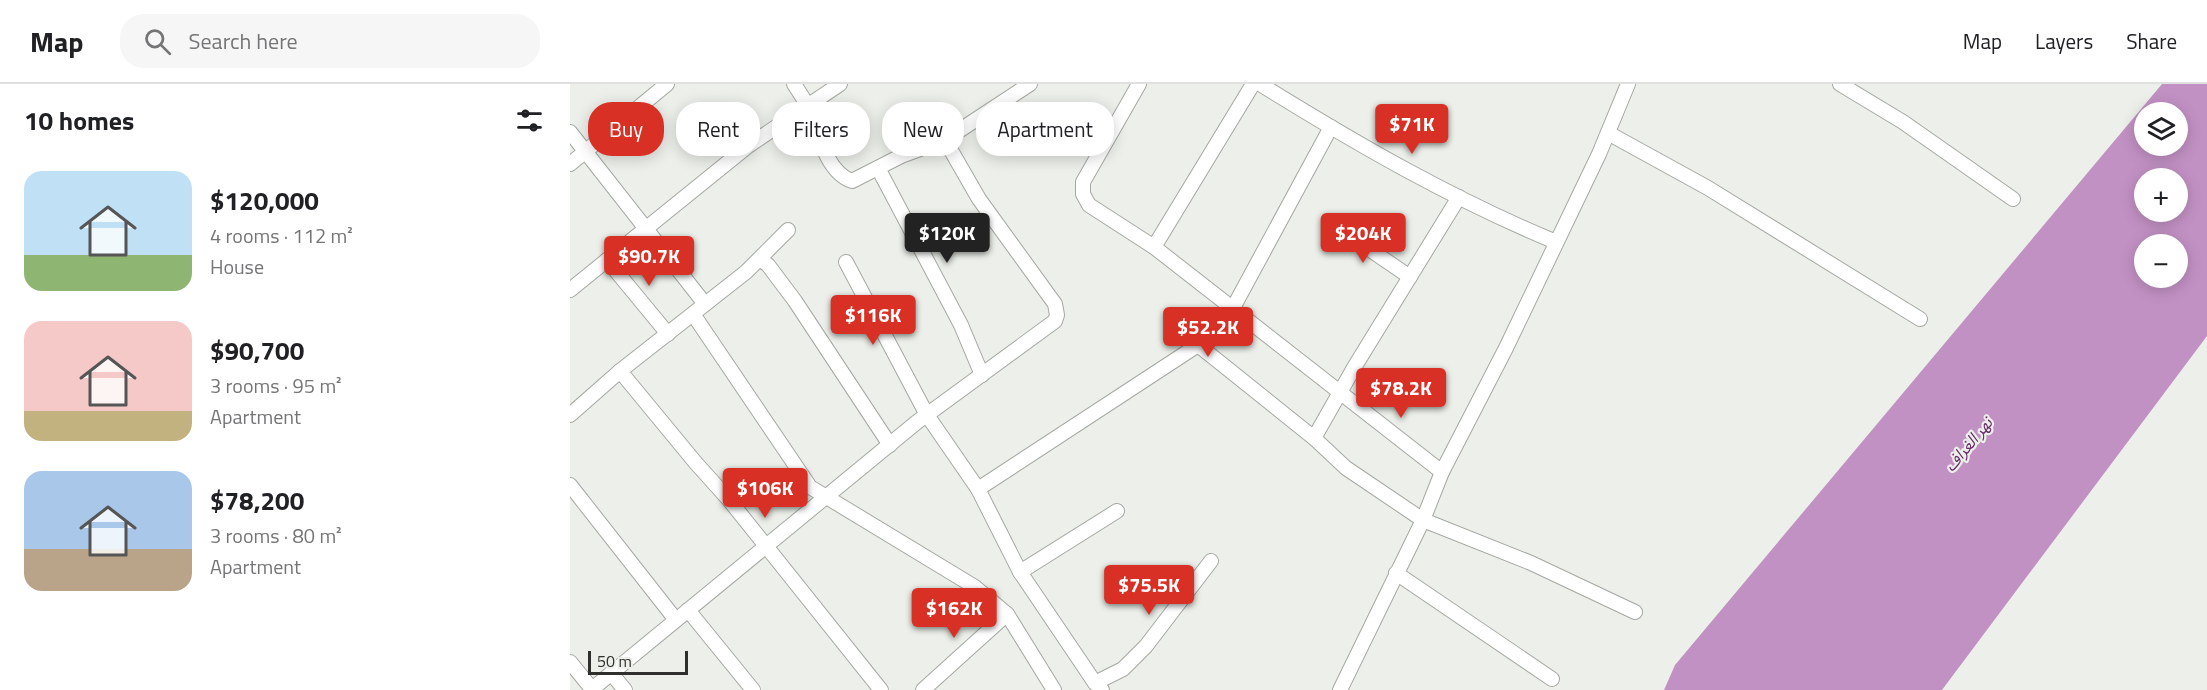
<!DOCTYPE html>
<html lang="en">
<head>
<meta charset="utf-8">
<style>
  body { margin:0; font-family:"Titillium Web","Noto Sans Arabic",sans-serif; background:#f6f6f6; color:#202124; height:100vh; display:flex; flex-direction:column; font-size:22px; white-space:nowrap }
  * { box-sizing:border-box; margin:0 }
  p { font-size:20px; color:#757577 }
  .icon { flex:none; width:33px; height:33px; fill:none; stroke:currentColor; stroke-width:2; stroke-linecap:round; stroke-linejoin:round }
  .map { position:relative; flex:1; overflow:hidden }
  .drawer { display:flex; flex-direction:column; background:#fff; width:570px }
  .drawer>* { flex:none }
  .guide { position:absolute; left:18px; top:18px; width:570px; height:54px; display:flex; gap:12px }
  .fabs { position:absolute; left:1564px; top:18px; display:grid; gap:12px }
  .fabs a { display:grid; place-items:center; width:54px; height:54px; border-radius:50%; background:#fff; box-shadow:0 3px 15px #0003; font-size:30px }
  .scale { position:absolute; left:18px; bottom:15px; width:100px; box-sizing:border-box; padding-left:6px; border:3px solid #2f302e; border-top:0; font-size:16px; line-height:21px; white-space:nowrap; color:#2f302e; -webkit-text-stroke:4px #edf0ea; paint-order:stroke }
  .price { position:absolute; translate:-50% -51px; padding:0 14px; border-radius:6px; background:#d93025; color:#fff; font-size:20px; line-height:39px; filter:drop-shadow(0 2px 3px #0008) }
  .price::after { content:''; position:absolute; left:50%; top:36px; width:18px; height:14px; margin-left:-9px; background:inherit; clip-path:polygon(0 0,100% 0,50% 100%) }
  .price.current { background:#222; color:#fff }
  ul { padding:0; list-style:none }
  li { display:flex; align-items:center; gap:18px; height:150px; padding:0 24px }
  li span { display:grid; place-items:center; flex:none; width:168px; height:120px; border-radius:18px; color:#555 }
  li>.icon { margin-inline-start:auto }
  span .icon { width:72px; height:72px; fill:#fffc; stroke-width:1 }
  li b { font-size:26px }
  h2 { display:flex; justify-content:space-between; align-items:center; height:72px; padding:0 24px; font-size:26px }
  .pill { padding:0 21px; border-radius:24px; background:#fff; box-shadow:0 3px 15px #0003; font-size:21px; line-height:54px }
  .pill.current { background:#d93025; color:#fff }
  header { display:flex; align-items:center; gap:36px; box-sizing:border-box; height:84px; padding:0 30px; background:#fff; border-bottom:2px solid #e0e0e0 }
  header strong { font-size:28px }
  nav { display:flex; gap:33px; margin-inline-start:auto; font-size:21px }
  .search { width:420px; height:54px; background:#f6f6f6; display:flex; align-items:center; gap:15px; box-sizing:border-box; padding:0 21px; border-radius:24px; color:#757577; font-size:22px }
  main { display:flex; flex:1; min-height:0 }
  .map>svg:first-child { display:block }
</style>
</head>
<body>
<header>
<strong>Map</strong>
<div class="search"><svg class="icon" aria-label="search" viewBox="0 0 24 24"><circle cx="10" cy="10" r="6"/><path d="M15 15l6 6"/></svg>Search here</div>
<nav><a>Map</a><a>Layers</a><a>Share</a></nav>
</header>
<main>
<section class="drawer">
<h2>10 homes<svg class="icon" aria-label="filters" viewBox="0 0 24 24"><path d="M4 7h16M4 17h16"/><circle cx="9" cy="7" r="2"/><circle cx="15" cy="17" r="2"/></svg></h2>
<ul>
<li><span style="background:linear-gradient(#bfe0f5 70%,#8fb573 0)"><svg class="icon" aria-label="home" viewBox="0 0 24 24"><path d="M3 11l9-7 9 7M6 9v11h12V9"/></svg></span><div><b>$120,000</b><p>4 rooms · 112 m²</p><p>House</p></div></li>
<li><span style="background:linear-gradient(#f6c9c9 75%,#c2b280 0)"><svg class="icon" aria-label="home" viewBox="0 0 24 24"><path d="M3 11l9-7 9 7M6 9v11h12V9"/></svg></span><div><b>$90,700</b><p>3 rooms · 95 m²</p><p>Apartment</p></div></li>
<li><span style="background:linear-gradient(#a9c7e8 65%,#b9a48a 0)"><svg class="icon" aria-label="home" viewBox="0 0 24 24"><path d="M3 11l9-7 9 7M6 9v11h12V9"/></svg></span><div><b>$78,200</b><p>3 rooms · 80 m²</p><p>Apartment</p></div></li>
</ul>
</section>
<div class="map">
<svg width="1637" height="606" viewBox="0 0 1637 606">
  <rect width="100%" height="100%" fill="#edf0ea"/>
  <path fill="#c291c4" fill-rule="evenodd" d="M1592,0H1637V252L1372,606H1094L1105,581ZM1575,28H1608V62H1575ZM1575,94H1608V128H1575ZM1575,160H1608V194H1575Z"/>
  <g fill="none" stroke-linecap="round" stroke-linejoin="round">
    <g stroke="#a5a8a2" stroke-width="16">
      <g id="minor">
        <path d="M224,0C229,8 235,16 239,25C248,48 256,88 282,97L331,72L375,56L460,0"/>
        <path d="M569,0L513,98V110L519,121L584,163L872,388"/>
        <path d="M690,0C785,59 882,115 986,158"/>
        <path d="M1270,0L1333,38L1443,115"/>
        <path d="M0,48L135,220"/>
        <path d="M1038,49L1138,104L1350,235"/>
        <path d="M0,80L97,0"/>
        <path d="M308,84L391,241L412,291"/>
        <path d="M889,113L785,282L744,354L776,384L853,436L961,479L1065,528"/>
        <path d="M764,141L840,193"/>
        <path d="M584,163L683,0"/>
        <path d="M190,175L198,181L225,217L320,361"/>
        <path d="M37,176L98,250"/>
        <path d="M276,178L357,331L408,405L450,488L525,599L532,606"/>
        <path d="M0,206L178,62L270,0"/>
        <path d="M123,230L240,403L405,503L437,530L484,606"/>
        <path d="M628,261L744,354"/>
        <path d="M50,287L125,378L160,417L311,606"/>
        <path d="M0,331L50,287L176,188L218,146"/>
        <path d="M0,401L106,536"/>
        <path d="M408,405L628,261L663,224L761,43"/>
        <path d="M450,488L547,427"/>
        <path d="M826,489L982,595"/>
        <path d="M118,526L183,606"/>
        <path d="M0,578L22,605"/>
        <path d="M41,589L55,606"/>
        <path d="M525,599L553,585L576,562L641,477"/>
        <path d="M21,606L347,338L485,237L487,231L485,220L409,115L375,56"/>
        <path d="M353,606L437,530"/>
        <path d="M770,606L853,436L872,388L936,264L1029,70L1058,0"/>
      </g>
    </g>
    <use href="#minor" stroke="#fff" stroke-width="14"/>
  </g>
  <g text-anchor="middle" stroke-width="4.5" stroke-linejoin="round" paint-order="stroke">
    <g font-size="16" font-style="italic" fill="#662a6a" stroke="#edf0ea">
      <text transform="translate(1398 360) rotate(-50)" y="6">نهر الغراف</text>
    </g>
  </g>
</svg>
<div class="fabs">
<a><svg class="icon" aria-label="layers" viewBox="0 0 24 24"><path d="M12 4l9 5-9 5-9-5zM3 14l9 5 9-5"/></svg></a>
<a>+</a>
<a>−</a>
</div>
<div class="scale">50 m</div>
<b class="price" style="left:842px;top:71px">$71K</b>
<b class="price current" style="left:377px;top:180px">$120K</b>
<b class="price" style="left:793px;top:180px">$204K</b>
<b class="price" style="left:79px;top:203px">$90.7K</b>
<b class="price" style="left:303px;top:262px">$116K</b>
<b class="price" style="left:638px;top:274px">$52.2K</b>
<b class="price" style="left:831px;top:335px">$78.2K</b>
<b class="price" style="left:195px;top:435px">$106K</b>
<b class="price" style="left:579px;top:532px">$75.5K</b>
<b class="price" style="left:384px;top:555px">$162K</b>
<div class="guide">
<a class="pill current">Buy</a>
<a class="pill">Rent</a>
<a class="pill">Filters</a>
<a class="pill">New</a>
<a class="pill">Apartment</a>
</div>
</div>
</main>
</body>
</html>
